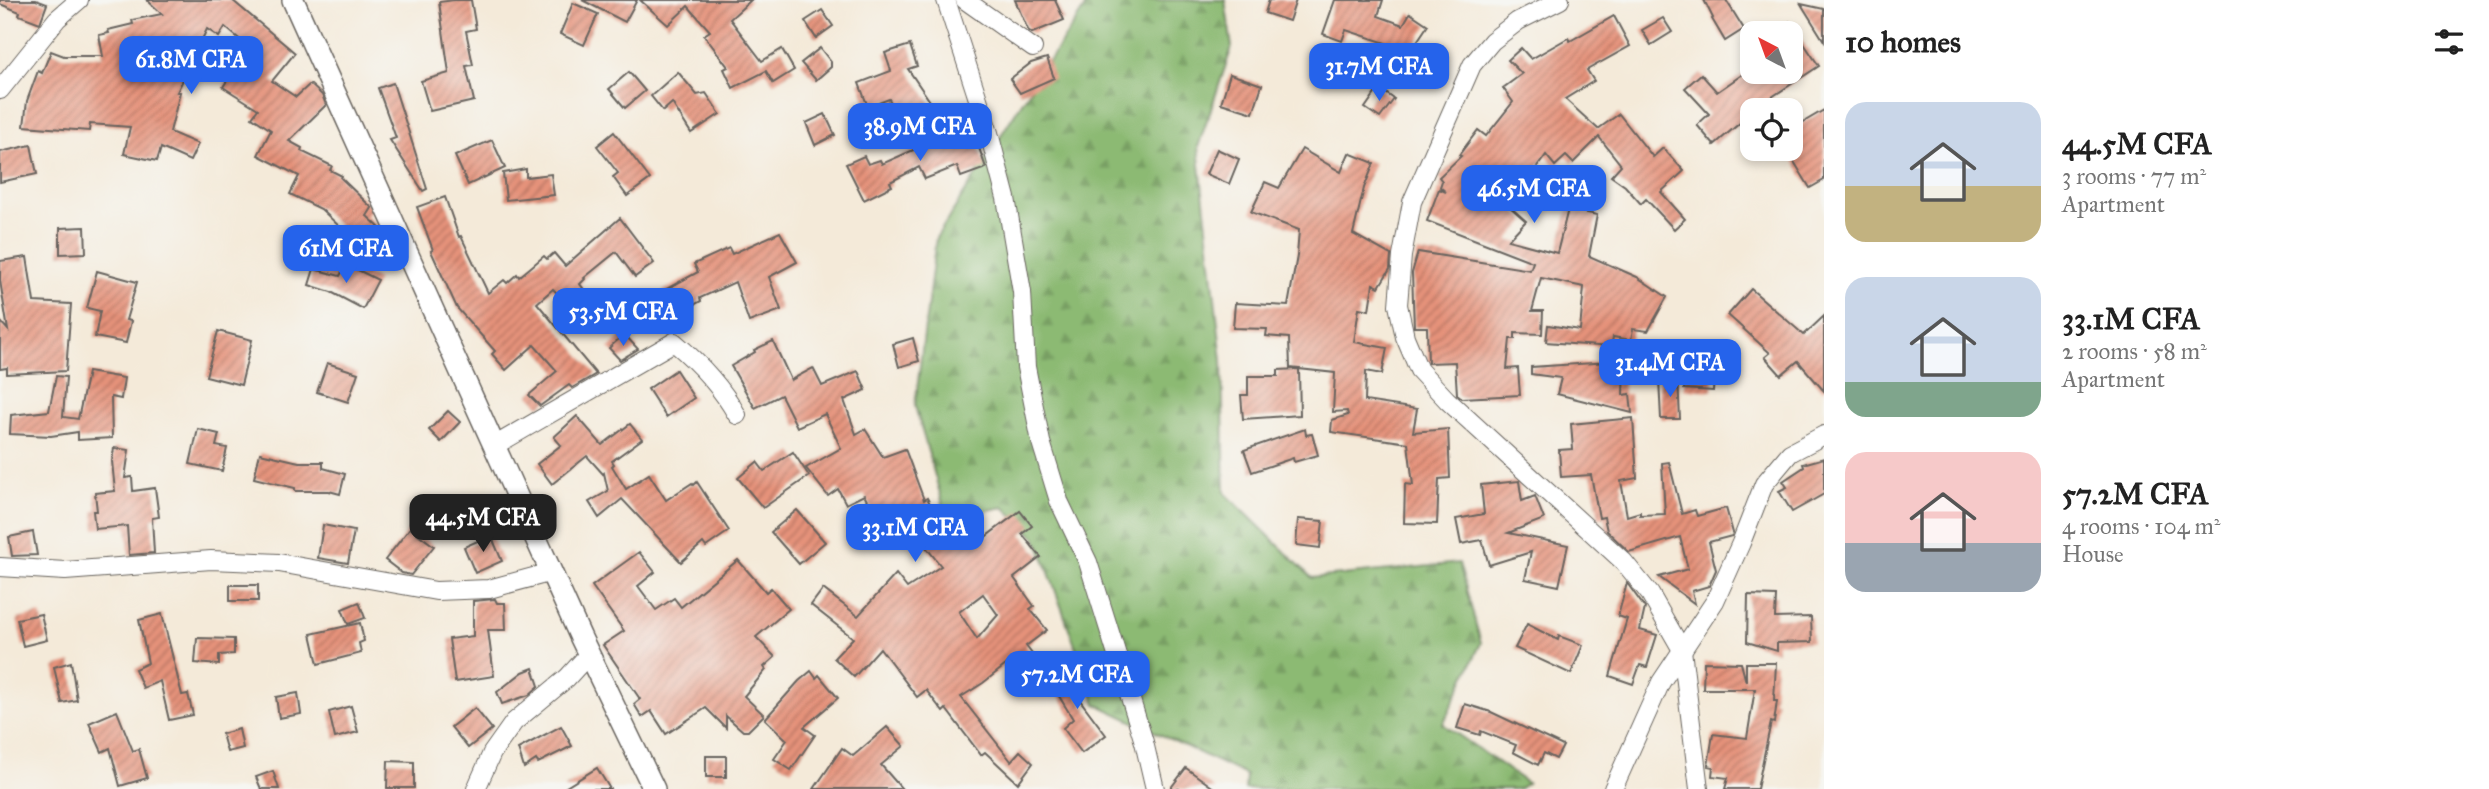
<!DOCTYPE html>
<html lang="en">
<head>
<meta charset="utf-8">
<style>
  body { margin:0; font-family:"IM FELL Great Primer",serif; background:#f6f6f6; color:#222; height:100vh; display:flex; flex-direction:column; font-size:26px; white-space:nowrap }
  * { box-sizing:border-box; margin:0 }
  p { font-size:23px; color:#767676 }
  .icon { flex:none; width:38px; height:38px; fill:none; stroke:currentColor; stroke-width:2; stroke-linecap:round; stroke-linejoin:round }
  .map { position:relative; flex:1; overflow:hidden }
  .drawer { display:flex; flex-direction:column; background:#fff; width:665px }
  .drawer>* { flex:none }
  .needle { width:46px; rotate:319deg }
  .controls { position:absolute; left:1740px; top:21px; display:grid; gap:14px }
  .controls a { display:grid; place-items:center; width:63px; height:63px; border-radius:14px; background:#fff; box-shadow:0 4px 10px #0003; font-size:35px }
  .price { position:absolute; translate:-50% -60px; padding:0 16px; border-radius:14px; background:#2563eb; color:#fff; font-size:23px; line-height:46px; filter:drop-shadow(0 2px 4px #0008) }
  .price::after { content:''; position:absolute; left:50%; top:42px; width:21px; height:16px; margin-left:-10px; background:inherit; clip-path:polygon(0 0,100% 0,50% 100%) }
  .price.active { background:#222; color:#fff }
  ul { padding:0; list-style:none }
  li { display:flex; align-items:center; gap:21px; height:175px; padding:0 21px }
  li span { display:grid; place-items:center; flex:none; width:196px; height:140px; border-radius:21px; color:#555 }
  li>.icon { margin-inline-start:auto }
  span .icon { width:84px; height:84px; fill:#fffc; stroke-width:1 }
  li b { font-size:30px }
  h2 { display:flex; justify-content:space-between; align-items:center; height:84px; padding:0 21px; font-size:30px }
  main { display:flex; flex:1; min-height:0 }
  .map>svg:first-child { display:block }
</style>
</head>
<body>
<main>
<div class="map">
<svg width="1824" height="789" viewBox="0 0 1824 789">
  <defs>
    <pattern id="forest-firs" width="22" height="20" patternUnits="userSpaceOnUse" patternTransform="scale(1.75)"><rect width="22" height="20" fill="#8cba73"/><path d="M5 1l3.5 6h-7zM16 11l3.5 6h-7z" fill="#789f63"/></pattern>
    <pattern id="building-hatch" width="6" height="6" patternUnits="userSpaceOnUse" patternTransform="scale(1.75)"><rect width="6" height="6" fill="#e5927a"/><path d="M-1 1l2-2M0 6l6-6M5 7l2-2" fill="none" stroke="#b97663"/></pattern>
  </defs>
  <rect width="100%" height="100%" fill="#f6f6f2"/>
  <filter id="ink" filterUnits="userSpaceOnUse"><feTurbulence type="fractalNoise" baseFrequency=".0143" numOctaves="2"/><feDisplacementMap in="SourceGraphic" scale="14" xChannelSelector="R" yChannelSelector="G"/><feConvolveMatrix kernelMatrix="1 2 1 2 8 2 1 2 1" color-interpolation-filters="sRGB"/></filter>
  <filter id="wash" filterUnits="userSpaceOnUse"><feTurbulence type="fractalNoise" baseFrequency=".00686" numOctaves="4" result="noise"/><feDisplacementMap in="SourceGraphic" scale="28" xChannelSelector="R" yChannelSelector="G"/><feGaussianBlur stdDeviation="1.57" result="paint"/><feColorMatrix in="noise" values="0 0 0 0 0 0 0 0 0 0 0 0 0 0 0 0 0 1.4 0 .05"/><feComposite in="paint" operator="in"/></filter>
  <g filter="url(#wash)">
    <rect width="100%" height="100%" fill="#f4ead9"/>
    <path fill="url(#forest-firs)" stroke="#546b48" stroke-width="2" d="M1086,0H1225L1232,47L1198,147L1222,360L1225,493L1312,578L1459,563L1481,643L1443,724L1527,783L1518,789H1245L1246,775L1096,704L1037,539L1004,507L947,518L915,406L936,238L1015,113L1085,7Z"/>
    <g id="blocks">
      <g fill="url(#building-hatch)" fill-rule="evenodd">
        <path d="M0,0H36L47,4L40,23L19,15L20,12L0,4Z"/>
        <path d="M147,0H232L295,53L272,81L296,97L310,84L322,95L326,105L289,141L302,148L301,151L332,166L330,170L342,176L341,178L372,208L367,216L379,227L361,247L321,209L290,194L299,176L258,155L271,130L252,117L258,109L223,87L249,47L225,27L219,37L207,29L177,92H180L170,132L198,144L190,161L161,148L157,161L124,154L130,127L90,124L89,131L24,126L27,101L38,71L42,73L51,51L64,56H103L99,35L109,33L108,30L133,24L132,20L162,14Z"/>
        <path d="M454,0H471L476,29L466,31L473,65L466,66L474,101L430,111L421,81L449,73L439,2Z"/>
        <path d="M582,0H637L625,22Z"/>
        <path d="M640,0H751L730,19L762,61L782,49L794,70L773,83L766,71L733,88L724,69L728,67L704,35L710,31L688,6L668,25Z"/>
        <path d="M1015,0H1055L1064,20L1032,33L1028,30Z"/>
        <path d="M1269,0H1296L1289,21L1265,13Z"/>
        <path d="M1335,0H1383L1378,16L1403,25L1410,13L1428,25L1406,58L1409,59L1395,80L1377,68L1392,45L1346,30L1342,41L1323,34Z"/>
        <path d="M1704,0H1726L1744,29L1725,41L1712,19L1713,18Z"/>
        <path d="M573,3L598,14L584,45L560,34Z"/>
        <path d="M1801,4L1824,9V41Z"/>
        <path d="M822,10L833,26L816,38L805,21Z"/>
        <path d="M1614,16L1630,46L1587,70L1594,81L1565,99L1598,129L1619,114L1653,157L1663,148L1684,171L1661,192L1685,219L1674,229L1646,199L1641,204L1625,186L1611,176L1621,165L1599,137L1573,163L1566,156L1555,166L1546,155L1509,206L1526,221L1508,240L1557,253L1568,209L1597,215L1589,256L1637,277L1667,297L1648,331L1633,329L1631,340L1613,337L1611,347L1546,342L1548,325L1580,330L1584,287L1541,278L1532,311H1543L1542,334L1515,333V339H1510L1507,369L1518,368L1520,395L1462,398L1457,394L1455,362L1428,363L1427,327H1414L1412,273L1418,252L1530,270L1533,262L1427,221L1439,189L1446,192L1440,187L1442,181L1439,177L1461,156L1459,155L1478,130L1486,136L1513,102L1503,88L1522,74L1508,60L1521,48L1531,59L1568,38L1570,41Z"/>
        <path d="M1663,18L1672,32L1651,45L1642,30Z"/>
        <path d="M1790,23L1819,66L1752,110V136L1740,123L1714,145L1697,125L1709,114L1685,88L1701,74L1717,92L1746,72H1790Z"/>
        <path d="M910,45L917,66L908,69L938,113L925,121L918,110L913,113L909,107L897,113L889,99L868,107L859,83L891,71L885,53Z"/>
        <path d="M820,48L831,62V67L816,80L801,63Z"/>
        <path d="M1047,58L1054,78L1020,93L1010,79L1031,63Z"/>
        <path d="M629,72L645,91L625,108L609,89Z"/>
        <path d="M678,72L697,95L706,93L720,114L691,133L672,103L663,111L651,96Z"/>
        <path d="M1230,74L1262,85L1253,113L1221,103Z"/>
        <path d="M393,83L427,189L423,191L390,140L396,138L378,88Z"/>
        <path d="M1379,88L1394,99L1380,118L1365,108Z"/>
        <path d="M1824,110V180L1810,188L1790,155V130Z"/>
        <path d="M825,114L835,135L815,145L806,123Z"/>
        <path d="M972,128L986,168L961,177L957,166L925,179L919,167L890,182L892,186L864,200L846,164L864,156L868,164L880,160L882,164L936,140Z"/>
        <path d="M614,132L650,179L627,196L613,177L618,173L597,146Z"/>
        <path d="M492,140L505,168L468,185L455,156Z"/>
        <path d="M31,145L37,174L0,182V152Z"/>
        <path d="M1217,149L1239,159L1229,184L1206,174Z"/>
        <path d="M1302,149L1341,172L1349,153L1374,163L1364,188L1353,234L1391,255L1390,269L1379,287L1373,284L1369,310L1359,308L1354,342L1387,348L1382,374L1366,371L1365,401L1417,409L1413,432L1448,429L1450,478L1439,479L1437,524L1404,523L1405,484L1413,485L1408,443L1331,432L1332,420L1348,415L1347,411L1333,412L1335,373L1290,368L1289,338L1266,336L1267,329L1233,328L1235,303L1288,306L1297,256L1299,230L1251,212L1265,182L1279,188Z"/>
        <path d="M526,169V177L551,174L554,195L506,200L503,173Z"/>
        <path d="M445,197L459,237L461,236L488,293L504,280L507,283L517,274L519,277L544,256L547,259L554,253L565,266L620,218L654,263L635,277L616,252L584,278L585,279L580,284L597,307L582,319L553,289L537,303L596,374L572,388L569,385L540,406L529,395L557,371L534,345L506,370L492,354L495,351L457,308L431,251L433,250L417,207Z"/>
        <path d="M85,227L86,253L60,254V228Z"/>
        <path d="M780,232L797,262L769,277L781,310L749,322L735,282L700,298L701,301L672,317L659,293L698,272L694,264L729,248L732,254Z"/>
        <path d="M27,257L34,302L71,304L66,371L7,374V368L0,369V321L8,330L0,281V261Z"/>
        <path d="M346,264L378,280L363,309L331,292L309,285L314,269L340,276Z"/>
        <path d="M97,271L137,282L126,320L131,321L126,343L95,337L100,311L87,308Z"/>
        <path d="M1751,289L1804,335L1824,316V391L1798,361L1781,375L1765,357L1770,353L1728,315Z"/>
        <path d="M218,331L252,340L241,385L206,376Z"/>
        <path d="M624,334L638,349L620,360L609,348Z"/>
        <path d="M913,338L919,361L899,367L893,344Z"/>
        <path d="M773,341L791,380L813,368L822,386L858,371L866,390L844,400L856,434L865,429L883,457L905,449L924,500L927,498L950,541L964,529L976,544L1020,511L1032,526L1022,534L1041,557L1014,578L1034,606L1030,609L1047,630L1026,646L1032,654L1020,663L1016,657L983,683L961,697L1011,761L1020,751L1033,763L1018,783L985,752L981,755L946,709L943,712L926,690L917,697L880,648L854,677L834,658L853,638L811,605L823,589L858,616L896,574L907,588L941,566L918,537L913,540L897,511L878,521L864,495L846,504L838,489L828,496L806,468L841,448L825,414L797,427L781,395L755,408L731,366L755,352L754,350ZM983,594L998,615L977,639L959,612Z"/>
        <path d="M1685,360L1715,362L1713,391L1684,389Z"/>
        <path d="M1609,362L1608,368L1624,369L1623,395L1630,394L1632,413L1557,394L1561,378L1531,374V367Z"/>
        <path d="M327,363L358,373L348,402L317,392Z"/>
        <path d="M1299,369L1300,415L1243,419L1241,395H1248V376H1278V370Z"/>
        <path d="M676,370L694,398L666,417L648,389Z"/>
        <path d="M88,372L124,378L121,399L111,397L112,438L78,440V432L51,436L10,434L11,415L49,411L56,376L66,377L63,417L78,419Z"/>
        <path d="M1678,378L1680,419H1661L1659,379Z"/>
        <path d="M448,411L460,422L441,442L429,430Z"/>
        <path d="M577,416L602,445L630,424L642,439L612,461L614,464L612,466L626,489L649,474L666,500L692,483L694,485L697,482L729,531L706,547L703,543L681,562L622,499L599,518L589,502L608,491L604,473L603,474L587,456L552,484L537,464L561,445L554,437Z"/>
        <path d="M1633,418L1637,478L1621,481L1627,516L1640,512V515L1665,514L1662,463L1669,462L1682,514L1695,510L1697,516L1726,508L1733,533L1732,536L1709,542L1716,570L1709,586L1692,591L1695,604L1659,577L1688,569L1680,537L1629,552L1607,531L1604,517L1599,518L1591,475L1561,477L1559,450L1573,449L1571,424Z"/>
        <path d="M198,429L219,434L216,446L227,448L222,471L190,464Z"/>
        <path d="M1305,429L1306,435L1312,434L1318,455L1294,462L1293,458L1252,472L1244,450Z"/>
        <path d="M114,448L129,450L125,478L132,477L133,491L155,488L159,517L152,518L154,553L129,555L127,526L95,529L93,511H97L95,493L115,491L112,461Z"/>
        <path d="M793,452L809,476L763,508L738,478L757,462L764,471Z"/>
        <path d="M260,453L299,462H323V468L345,474L340,494L329,491H295V488L254,478Z"/>
        <path d="M1824,458V494L1792,512L1779,491L1787,487L1783,481L1804,467L1803,464Z"/>
        <path d="M1519,481L1522,501L1535,496L1544,519L1508,533L1568,545L1559,586L1525,579L1531,552L1489,565L1482,540L1461,544L1456,519L1484,514L1481,485Z"/>
        <path d="M797,510L825,542L799,564L771,532Z"/>
        <path d="M1298,519L1323,521L1320,548L1296,545Z"/>
        <path d="M323,525L354,531L348,563L318,558Z"/>
        <path d="M410,528L434,546L411,575L402,573L385,560Z"/>
        <path d="M33,532L37,555L12,556L9,537Z"/>
        <path d="M491,535L502,561L475,573L464,547Z"/>
        <path d="M639,552L655,572L638,586L656,610L674,598L681,607L738,560L766,592L771,588L789,609L756,637L775,657L764,667L766,670L744,696L764,715L748,731H743L726,716V728L706,708L666,734L651,711L642,717L634,704L640,699L603,645L624,631L592,586Z"/>
        <path d="M1627,583L1645,608L1640,630L1657,635L1647,667L1640,665L1633,684L1610,676L1627,619L1618,616Z"/>
        <rect x="230" y="585" width="28" height="16"/>
        <path d="M1748,595L1776,596L1775,618L1811,617L1812,642L1777,643V651L1747,642Z"/>
        <path d="M495,599L497,603H505L506,630H488L494,676L455,682L449,639L473,636V601Z"/>
        <path d="M359,602L365,618L348,624L342,609Z"/>
        <path d="M41,614L47,640L23,646L17,619Z"/>
        <path d="M162,614L182,695L188,694L193,715L169,720L160,681L143,688L135,669L148,663L139,620Z"/>
        <path d="M360,623L364,641L359,643L361,653L318,664L311,634Z"/>
        <path d="M1527,624L1558,640L1559,636L1583,645L1571,674L1515,648Z"/>
        <path d="M197,638L234,639V654L219,655V665L195,663Z"/>
        <path d="M71,662L77,700L62,703L54,667Z"/>
        <path d="M1704,662L1741,663L1746,682V663H1776L1774,701H1777L1774,723L1771,722L1757,789H1725L1728,778L1712,776L1713,767L1708,766L1713,734L1747,738L1755,689H1703Z"/>
        <path d="M1070,666L1085,691L1077,696L1106,735L1082,753L1063,728L1073,719L1051,683L1060,678L1057,673Z"/>
        <path d="M533,668L539,686L529,695L502,704L497,692L523,672Z"/>
        <path d="M811,671L816,678L819,675L838,698L804,727L815,735L791,770L774,759L787,740L765,719L799,681Z"/>
        <path d="M298,693L301,714L279,718L276,697Z"/>
        <path d="M1465,704L1491,712L1563,746L1556,759L1544,753L1538,765L1513,752L1516,745L1481,731L1480,735L1457,728Z"/>
        <path d="M351,706L358,732L335,738L329,712Z"/>
        <path d="M475,708L492,729L468,748L451,727Z"/>
        <path d="M117,711L133,751L139,749L147,778L120,786L110,748L102,752L89,723Z"/>
        <path d="M561,726L572,746L538,763L536,760L524,768L518,749Z"/>
        <path d="M887,727L904,746L881,765L902,789H814L842,748L853,756Z"/>
        <path d="M239,729L243,748L227,752L222,734Z"/>
        <rect x="706" y="756" width="20" height="21"/>
        <path d="M388,761L414,762V788H387Z"/>
        <path d="M597,768L610,789H563Z"/>
        <path d="M1186,768L1215,789H1170Z"/>
        <path d="M273,771L279,789H261L256,777Z"/>
      </g>
    </g>
  </g>
  <g filter="url(#ink)">
    <use href="#blocks" fill-opacity="0" stroke="#68645e" stroke-width="2"/>
    <g fill="none" stroke-linecap="round" stroke-linejoin="round">
      <g stroke="#68645e" stroke-width="20">
        <g id="minor">
          <path d="M946,0L989,133L1006,198L1022,292L1026,367L1041,442L1059,501L1088,562L1144,742L1155,789"/>
          <path d="M965,0L1033,48"/>
          <path d="M1560,0L1518,21L1492,41L1472,65L1412,202L1402,256L1398,305L1405,337L1419,370L1447,400L1624,562L1650,594L1682,650L1699,789"/>
          <path d="M0,90L57,19L79,0"/>
          <path d="M494,446L674,342C699,363 721,386 737,415"/>
          <path d="M0,567L65,571L211,560L279,563L436,591L489,589L552,572"/>
          <path d="M476,789L492,753L514,722L567,678L589,654"/>
          <path d="M1613,789L1661,682L1715,601L1741,543L1764,484L1790,453L1824,435"/>
        </g>
      </g>
      <g stroke="#68645e" stroke-width="24">
        <path id="tertiary" d="M293,0L581,638L654,789"/>
      </g>
      <use href="#minor" stroke="#fff" stroke-width="18"/>
      <use href="#tertiary" stroke="#fff" stroke-width="21"/>
    </g>
  </g>
</svg>
<div class="controls">
<a><svg class="needle" viewBox="-14 -14 28 28"><path d="M0-13l5 13h-10z" fill="#e53935"/><path d="M0 13l5-13h-10z" fill="#767676"/></svg></a>
<a><svg class="icon" aria-label="locate" viewBox="0 0 24 24"><circle cx="12" cy="12" r="6"/><path d="M12 2v4M12 18v4M2 12h4M18 12h4"/></svg></a>
</div>
<b class="price" style="left:191px;top:96px">61.8M CFA</b>
<b class="price" style="left:1379px;top:103px">31.7M CFA</b>
<b class="price" style="left:920px;top:163px">38.9M CFA</b>
<b class="price" style="left:1534px;top:225px">46.5M CFA</b>
<b class="price" style="left:346px;top:285px">61M CFA</b>
<b class="price" style="left:623px;top:348px">53.5M CFA</b>
<b class="price" style="left:1670px;top:399px">31.4M CFA</b>
<b class="price active" style="left:483px;top:554px">44.5M CFA</b>
<b class="price" style="left:915px;top:564px">33.1M CFA</b>
<b class="price" style="left:1077px;top:711px">57.2M CFA</b>
</div>
<section class="drawer">
<h2>10 homes<svg class="icon" aria-label="filters" viewBox="0 0 24 24"><path d="M4 7h16M4 17h16"/><circle cx="9" cy="7" r="2"/><circle cx="15" cy="17" r="2"/></svg></h2>
<ul>
<li><span style="background:linear-gradient(#c9d6e8 60%,#c2b280 0)"><svg class="icon" aria-label="home" viewBox="0 0 24 24"><path d="M3 11l9-7 9 7M6 9v11h12V9"/></svg></span><div><b>44.5M CFA</b><p>3 rooms · 77 m²</p><p>Apartment</p></div></li>
<li><span style="background:linear-gradient(#c9d6e8 75%,#7fa58c 0)"><svg class="icon" aria-label="home" viewBox="0 0 24 24"><path d="M3 11l9-7 9 7M6 9v11h12V9"/></svg></span><div><b>33.1M CFA</b><p>2 rooms · 58 m²</p><p>Apartment</p></div></li>
<li><span style="background:linear-gradient(#f6c9c9 65%,#9aa5b1 0)"><svg class="icon" aria-label="home" viewBox="0 0 24 24"><path d="M3 11l9-7 9 7M6 9v11h12V9"/></svg></span><div><b>57.2M CFA</b><p>4 rooms · 104 m²</p><p>House</p></div></li>
</ul>
</section>
</main>
</body>
</html>
